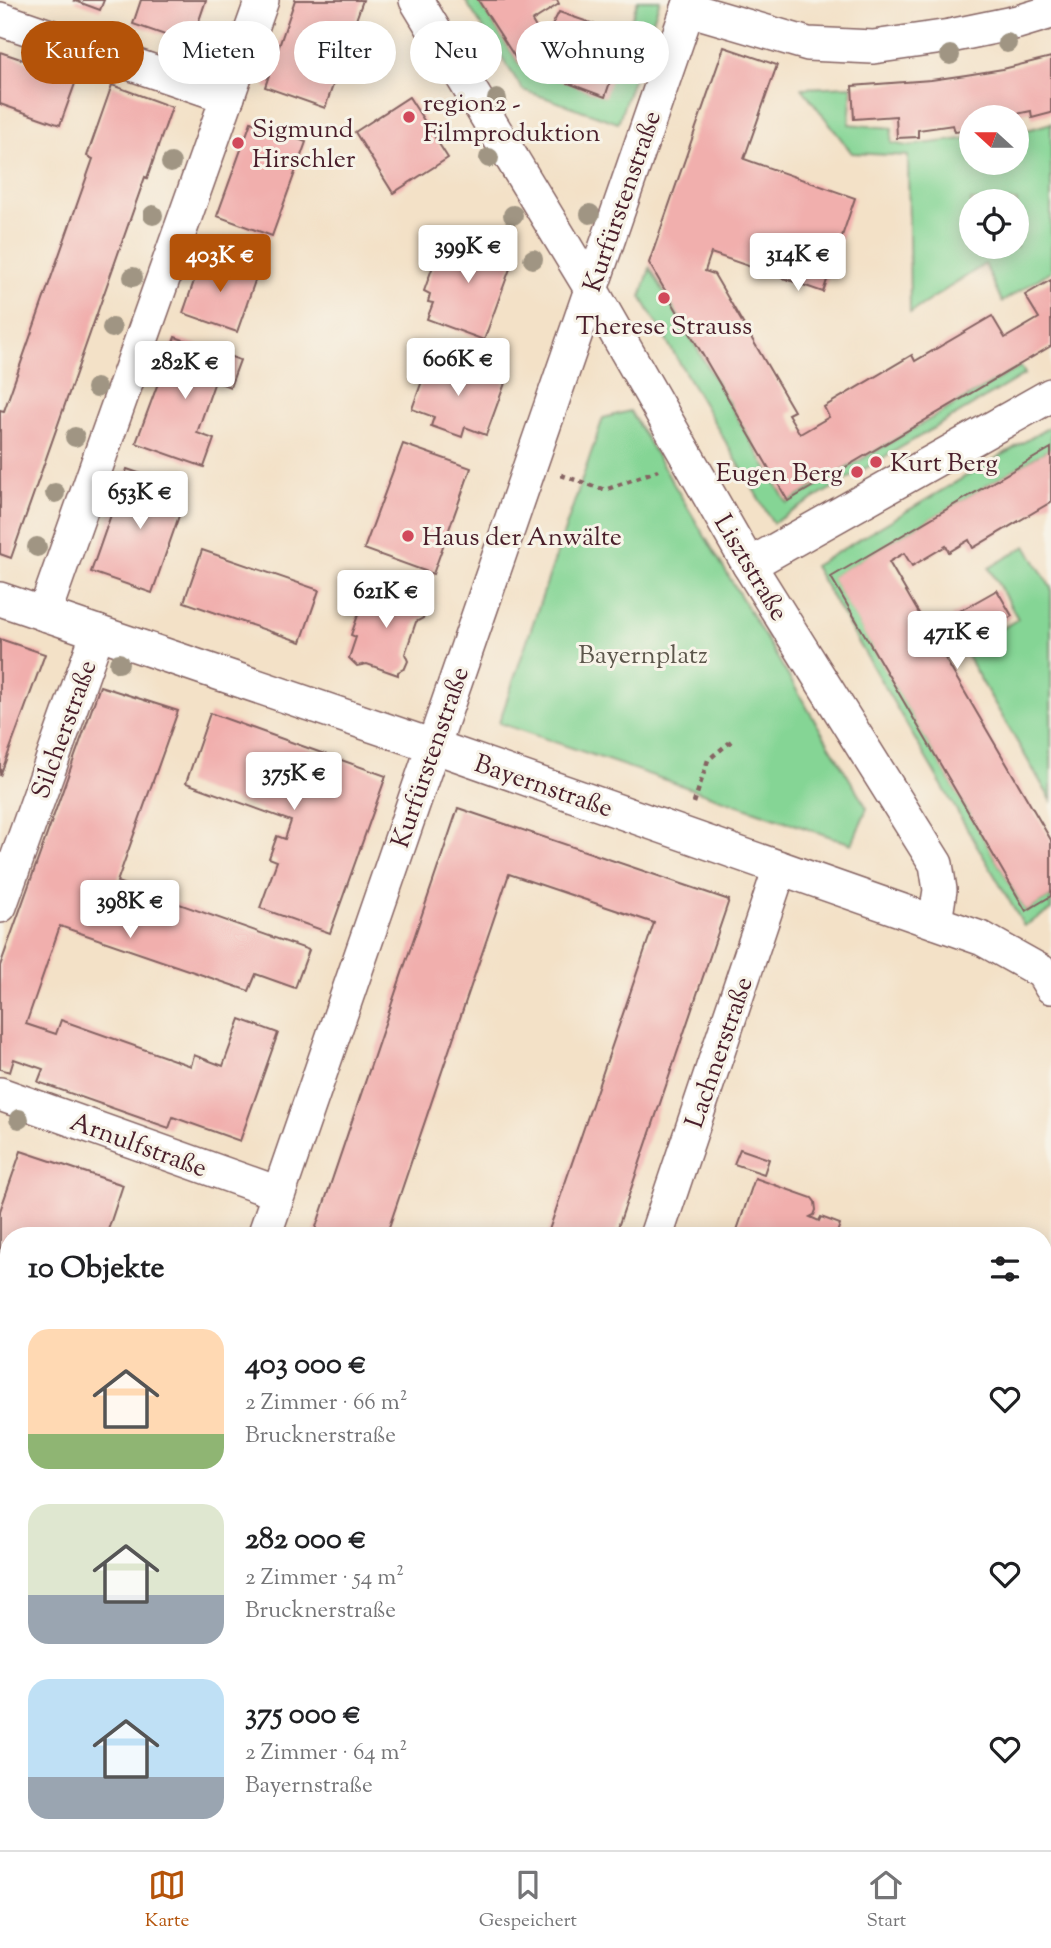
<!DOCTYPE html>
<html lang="de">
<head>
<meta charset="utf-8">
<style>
  body { margin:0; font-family:"Sorts Mill Goudy",serif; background:#f6f6f6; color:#202124; height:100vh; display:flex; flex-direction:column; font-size:26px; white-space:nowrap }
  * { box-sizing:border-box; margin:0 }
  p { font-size:23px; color:#757577 }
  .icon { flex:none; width:38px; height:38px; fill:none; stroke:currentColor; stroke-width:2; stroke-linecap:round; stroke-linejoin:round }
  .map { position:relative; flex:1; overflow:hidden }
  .panel { position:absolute; left:0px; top:1227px; width:1052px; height:625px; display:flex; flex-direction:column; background:#fff; border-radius:28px 28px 0 0; box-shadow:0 4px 18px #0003 }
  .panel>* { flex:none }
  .hud { position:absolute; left:21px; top:21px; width:700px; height:63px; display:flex; gap:14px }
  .needle { width:46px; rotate:291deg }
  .fabs { position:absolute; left:959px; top:105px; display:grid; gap:14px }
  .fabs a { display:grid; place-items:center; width:70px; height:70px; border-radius:50%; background:#fff; box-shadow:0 4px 18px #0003; font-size:35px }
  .price { position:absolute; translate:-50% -60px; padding:0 16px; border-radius:7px; background:#fff; color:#222; font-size:23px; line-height:46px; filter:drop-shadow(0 2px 4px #0008) }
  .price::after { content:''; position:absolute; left:50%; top:42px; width:21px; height:16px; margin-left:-10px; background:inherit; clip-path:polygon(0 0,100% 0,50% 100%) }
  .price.current { background:#b45309; color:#fff }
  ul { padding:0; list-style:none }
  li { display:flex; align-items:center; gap:21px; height:175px; padding:0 28px }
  li span { display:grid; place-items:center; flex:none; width:196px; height:140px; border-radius:21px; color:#555 }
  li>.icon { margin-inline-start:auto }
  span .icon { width:84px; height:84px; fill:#fffc; stroke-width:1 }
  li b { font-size:30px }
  h2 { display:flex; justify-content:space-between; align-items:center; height:84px; padding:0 28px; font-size:30px }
  .tag { padding:0 24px; border-radius:32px; background:#fff; box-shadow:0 4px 18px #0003; font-size:24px; line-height:63px }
  .tag.current { background:#b45309; color:#fff }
  .dock { display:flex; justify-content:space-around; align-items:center; height:98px; border-top:2px solid #e0e0e0; background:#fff; font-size:19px; color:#757577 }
  .dock a { display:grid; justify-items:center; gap:4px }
  .dock .current { color:#b45309 }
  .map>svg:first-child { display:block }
</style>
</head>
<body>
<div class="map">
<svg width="1051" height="1850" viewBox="0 0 1051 1850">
  <rect width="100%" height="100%" fill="#f7f3e8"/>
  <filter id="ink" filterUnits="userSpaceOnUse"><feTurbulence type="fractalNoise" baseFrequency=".0143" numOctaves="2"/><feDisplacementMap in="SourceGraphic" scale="14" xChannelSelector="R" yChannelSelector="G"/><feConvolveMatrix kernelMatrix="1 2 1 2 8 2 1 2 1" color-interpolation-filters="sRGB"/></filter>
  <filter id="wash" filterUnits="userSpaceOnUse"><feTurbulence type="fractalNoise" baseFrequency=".00686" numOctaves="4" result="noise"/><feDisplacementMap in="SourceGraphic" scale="28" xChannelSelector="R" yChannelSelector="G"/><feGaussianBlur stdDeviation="1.57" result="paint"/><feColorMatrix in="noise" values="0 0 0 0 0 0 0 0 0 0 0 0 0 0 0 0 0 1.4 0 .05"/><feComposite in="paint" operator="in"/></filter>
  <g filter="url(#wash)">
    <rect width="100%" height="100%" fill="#f3e1c7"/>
    <g fill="#85d595" stroke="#687a60" stroke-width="2" fill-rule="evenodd">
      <path d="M465,0H478L520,65L604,96L638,0H660L618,123L523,90Z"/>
      <path d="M852,86L849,124L892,128L891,143L907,146L971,138V163H1017V133L1051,123V271L1002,302L985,264L910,313L908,156L852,153L802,88ZM971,201H1017V247H971Z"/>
      <path d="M650,268L787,503L1021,366L1025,374L773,523L641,297Z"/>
      <path d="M630,411L867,808L852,844L499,723L603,418Z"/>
      <path d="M1051,426V448L832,577L1026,911L1051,896V910L1024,926L814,566Z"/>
      <path d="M1026,546L1051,588V800L964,651L1018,619L989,568Z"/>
    </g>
    <g id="blocks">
      <g fill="#f1afad">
        <path d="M73,0H104L100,10Z"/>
        <path d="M141,0H206L191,44L133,24Z"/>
        <path d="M295,0H363L325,108L265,87Z"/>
        <path d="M478,0H557L559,4L532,21L544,41L559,12L626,35L605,97L520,65Z"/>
        <path d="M724,47L777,65L744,159L855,198L823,292L711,253L705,271L714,274L794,411L788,414L800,434L829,417L824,407L912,355L915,361L992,316L1005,338L1039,318L1025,295L1051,280V346L788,501L649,263Z"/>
        <path d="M0,52L77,78L60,125L0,104Z"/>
        <path d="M1051,57V113L1032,118L1031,111L1002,117H971V130L955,132L953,125L918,130V137L897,138L896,116L854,119L852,86L931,80L966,75L1003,69Z"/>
        <path d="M112,85L172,107L147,178L145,177L11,558L0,554V410L4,411L93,159L87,156Z"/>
        <path d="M409,97L448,158L393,193L355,132Z"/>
        <path d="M251,122L306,142L272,236L217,216Z"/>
        <path d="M459,231L516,252L484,340L427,319L433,303L428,302L430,294L424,291L437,255L444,258L447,249L452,251Z"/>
        <path d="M203,255L257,275L237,332L183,313Z"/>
        <path d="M175,337L240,360L230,387L215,381L197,433L214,439L204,467L136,443Z"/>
        <path d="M431,356L505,383L486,435L465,427L462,437L431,426L434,417L412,409Z"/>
        <path d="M403,444L471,468L433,574L364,549Z"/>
        <path d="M1051,448V502L973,548L969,540L949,552L946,546L912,566L904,553L889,562L1051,840V896L1026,911L831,577Z"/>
        <path d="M127,469L188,490L152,593L91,572Z"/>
        <path d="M202,550L319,590L301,642L184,602Z"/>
        <path d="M374,584L424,601L425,611L423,618L416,622L405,654L408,661L405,668L398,672V675L367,664L357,666L349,658L356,637L351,635L362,604L367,605Z"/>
        <path d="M997,590L1012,616L967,643L951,616Z"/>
        <path d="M0,639L45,654L0,776Z"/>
        <path d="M100,686L178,711L117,882L309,950L295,988L256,974L249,991L60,926L26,1024L56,1034L61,1020L191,1066L194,1055L223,1066L240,1019L278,1033L240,1141L173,1117L169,1128L38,1082L43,1069L14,1059L10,1072L0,1069V966Z"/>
        <path d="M210,713L386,776L330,933L260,908L277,861L269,858L277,836L285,839L291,821L186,783Z"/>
        <path d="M458,808L729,900L615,1236H547L654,923L509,874L386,1236H313Z"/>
        <path d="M740,1149L769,1159L764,1174L734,1164Z"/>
        <path d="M21,1151L123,1185L106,1236H9V1285L0,1282V1211Z"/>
        <path d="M755,1178L812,1198L815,1202L816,1210L814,1215L810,1217L819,1221L821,1217L840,1224L836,1236H735Z"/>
        <path d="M1043,1273L1051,1287V1328L1043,1332Z"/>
        <path d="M1048,1463L1051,1467V1511L1043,1516V1466Z"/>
        <path d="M9,1644V1792L0,1789V1716L7,1697L0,1695V1668Z"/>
        <path d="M1043,1685L1051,1698V1737L1043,1742Z"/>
        <path d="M1051,1764V1784L1043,1771V1769Z"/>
        <path d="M137,1843H195L193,1850H134Z"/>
        <path d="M474,1843H539L544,1850H479Z"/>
        <path d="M632,1843H686L691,1850H636Z"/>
        <path d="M896,1843H960L964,1850H901Z"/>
      </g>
    </g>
  </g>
  <g filter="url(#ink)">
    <use href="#blocks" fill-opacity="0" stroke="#856362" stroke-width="2"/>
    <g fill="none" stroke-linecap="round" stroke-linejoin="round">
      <g stroke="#856362" stroke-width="36">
        <g id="minor">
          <path d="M416,0L591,289L749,565L936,864L940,890L935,922"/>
          <path d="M688,9L808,44L873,47L950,36L1018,22L1051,12"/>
          <path d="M0,19L228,97"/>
          <path d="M749,565L1051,395"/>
          <path d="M0,599L433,746L983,939L1042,972L1051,987"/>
          <path d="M44,614L262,0"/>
          <path d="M0,906L98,632"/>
          <path d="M0,1094L278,1193"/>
          <path d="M264,1236L691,0"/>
          <path d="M656,1236L780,868"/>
          <path d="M1043,1397L1051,1393"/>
          <path d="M0,1485L9,1486"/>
          <path d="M562,1843L567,1850"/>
          <path d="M1024,1843L1028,1850"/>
          <path d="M52,1850L54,1843"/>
        </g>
      </g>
      <g stroke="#856362" stroke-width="4.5" stroke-dasharray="5 5" stroke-linecap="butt">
        <path d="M561,475L605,490L658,470"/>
        <path d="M694,803L708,760L734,739"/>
        <path d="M0,1805L9,1808"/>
      </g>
      <use href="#minor" stroke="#fff" stroke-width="33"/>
    </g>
    <g fill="#a09583">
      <circle cx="1007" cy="43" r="10"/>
      <circle cx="950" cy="55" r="10"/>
      <circle cx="497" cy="99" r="10"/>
      <circle cx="489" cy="158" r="10"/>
      <circle cx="171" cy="163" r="10"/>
      <circle cx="590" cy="214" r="10"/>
      <circle cx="153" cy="215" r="10"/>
      <circle cx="513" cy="215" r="10"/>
      <circle cx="533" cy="259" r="10"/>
      <circle cx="133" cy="277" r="10"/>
      <circle cx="112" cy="328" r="10"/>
      <circle cx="96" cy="388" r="10"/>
      <circle cx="75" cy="437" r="10"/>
      <circle cx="55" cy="493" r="10"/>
      <circle cx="37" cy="547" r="10"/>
      <circle cx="119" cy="663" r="10"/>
      <circle cx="19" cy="1119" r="10"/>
    </g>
  </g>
  <g fill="#d1495b" stroke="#f7f3e8" stroke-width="2.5">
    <circle cx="409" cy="117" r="7"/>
    <circle cx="238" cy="143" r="7"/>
    <circle cx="664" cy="298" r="7"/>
    <circle cx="876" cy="462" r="7"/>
    <circle cx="857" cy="472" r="7"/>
    <circle cx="408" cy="536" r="7"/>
  </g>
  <g text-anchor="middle" stroke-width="6" stroke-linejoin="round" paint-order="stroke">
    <g font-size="26" fill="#4a1f2b" stroke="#f7f3e8" text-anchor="start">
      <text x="423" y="111">region2 -<tspan x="423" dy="30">Filmproduktion</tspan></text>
      <text x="252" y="137">Sigmund<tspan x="252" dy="30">Hirschler</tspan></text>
      <text x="664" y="334" text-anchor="middle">Therese Strauss</text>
      <text x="890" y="471">Kurt Berg</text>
      <text x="843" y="481" text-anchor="end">Eugen Berg</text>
      <text x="422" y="545">Haus der Anwälte</text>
    </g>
    <g font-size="26" fill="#4a1f2b" stroke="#f7f3e8">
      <text transform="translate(621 201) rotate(-71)" y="9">Kurfürstenstraße</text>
      <text transform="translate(752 567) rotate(59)" y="9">Lisztstraße</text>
      <text transform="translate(63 729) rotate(-70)" y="9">Silcherstraße</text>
      <text transform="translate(429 757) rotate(-71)" y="9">Kurfürstenstraße</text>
      <text transform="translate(544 785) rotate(19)" y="9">Bayernstraße</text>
      <text transform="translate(718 1052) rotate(-71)" y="9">Lachnerstraße</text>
      <text transform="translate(139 1144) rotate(20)" y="9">Arnulfstraße</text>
    </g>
    <g font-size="26" fill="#5c564b" stroke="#f7f3e8">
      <text x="643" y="663">Bayernplatz</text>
    </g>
  </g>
</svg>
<div class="fabs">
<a><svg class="needle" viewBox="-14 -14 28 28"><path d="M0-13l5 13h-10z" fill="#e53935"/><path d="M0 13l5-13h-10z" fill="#757577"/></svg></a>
<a><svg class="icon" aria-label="locate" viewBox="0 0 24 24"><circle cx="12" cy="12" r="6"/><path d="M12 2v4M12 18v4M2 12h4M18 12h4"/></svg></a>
</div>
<b class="price" style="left:468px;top:285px">399K €</b>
<b class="price" style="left:798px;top:293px">314K €</b>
<b class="price current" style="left:220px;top:294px">403K €</b>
<b class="price" style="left:458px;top:398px">606K €</b>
<b class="price" style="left:185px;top:401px">282K €</b>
<b class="price" style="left:140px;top:531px">653K €</b>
<b class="price" style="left:386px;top:630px">621K €</b>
<b class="price" style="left:957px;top:671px">471K €</b>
<b class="price" style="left:294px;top:812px">375K €</b>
<b class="price" style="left:130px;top:940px">398K €</b>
<div class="hud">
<a class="tag current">Kaufen</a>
<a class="tag">Mieten</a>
<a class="tag">Filter</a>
<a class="tag">Neu</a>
<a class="tag">Wohnung</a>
</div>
<section class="panel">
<h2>10 Objekte<svg class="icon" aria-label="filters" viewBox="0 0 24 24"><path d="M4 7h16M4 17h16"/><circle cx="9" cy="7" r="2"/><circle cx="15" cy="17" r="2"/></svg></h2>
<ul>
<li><span style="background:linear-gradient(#ffd9b3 75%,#8fb573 0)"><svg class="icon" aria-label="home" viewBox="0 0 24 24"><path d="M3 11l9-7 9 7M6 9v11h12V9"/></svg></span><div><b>403 000 €</b><p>2 Zimmer · 66 m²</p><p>Brucknerstraße</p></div><svg class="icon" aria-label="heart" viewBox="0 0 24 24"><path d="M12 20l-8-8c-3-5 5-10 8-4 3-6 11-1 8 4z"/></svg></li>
<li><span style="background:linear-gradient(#dfe7d0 65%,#9aa5b1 0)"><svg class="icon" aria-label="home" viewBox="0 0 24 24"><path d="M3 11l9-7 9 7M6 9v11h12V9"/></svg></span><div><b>282 000 €</b><p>2 Zimmer · 54 m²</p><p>Brucknerstraße</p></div><svg class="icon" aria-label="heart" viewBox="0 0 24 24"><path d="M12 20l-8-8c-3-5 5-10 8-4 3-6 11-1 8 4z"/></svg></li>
<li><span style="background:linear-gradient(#bfe0f5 70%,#9aa5b1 0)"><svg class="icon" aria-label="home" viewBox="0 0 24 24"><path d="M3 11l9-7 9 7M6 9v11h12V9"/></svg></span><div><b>375 000 €</b><p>2 Zimmer · 64 m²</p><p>Bayernstraße</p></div><svg class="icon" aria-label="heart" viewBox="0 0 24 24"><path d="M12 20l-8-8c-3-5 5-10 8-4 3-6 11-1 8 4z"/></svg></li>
</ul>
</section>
</div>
<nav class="dock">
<a class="current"><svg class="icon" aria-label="map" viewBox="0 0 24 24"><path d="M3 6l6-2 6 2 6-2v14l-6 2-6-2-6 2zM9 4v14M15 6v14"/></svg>Karte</a>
<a><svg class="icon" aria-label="saved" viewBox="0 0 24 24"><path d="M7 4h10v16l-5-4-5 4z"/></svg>Gespeichert</a>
<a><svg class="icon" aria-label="home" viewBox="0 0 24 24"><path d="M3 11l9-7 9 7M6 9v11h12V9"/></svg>Start</a>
</nav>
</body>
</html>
